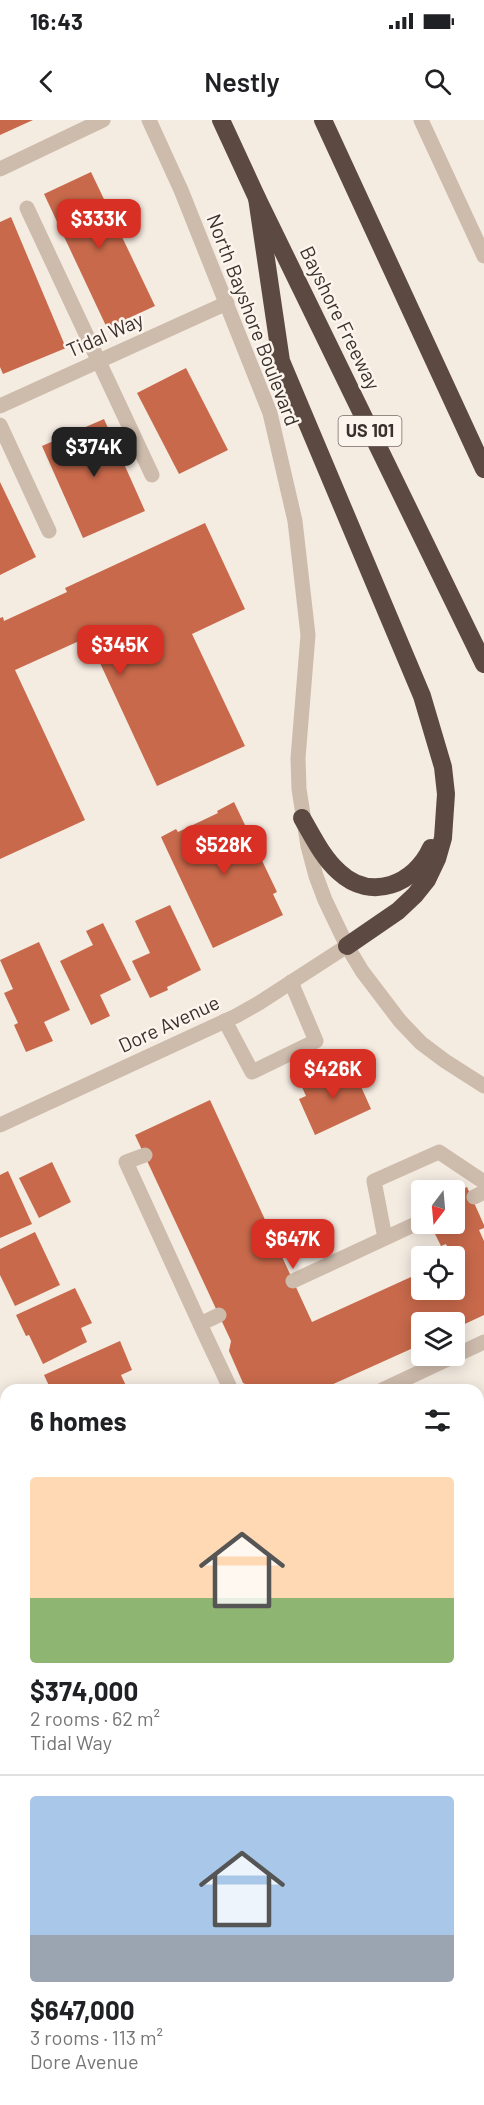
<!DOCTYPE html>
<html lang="en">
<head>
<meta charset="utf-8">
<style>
  body { margin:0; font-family:Barlow,sans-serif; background:#f6f6f6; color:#202124; height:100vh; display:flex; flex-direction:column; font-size:22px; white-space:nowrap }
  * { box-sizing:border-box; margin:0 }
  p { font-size:20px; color:#757577 }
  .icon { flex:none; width:33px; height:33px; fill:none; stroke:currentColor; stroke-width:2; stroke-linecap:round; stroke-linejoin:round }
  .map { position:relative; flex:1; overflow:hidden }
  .details { position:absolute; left:0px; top:1264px; width:484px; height:722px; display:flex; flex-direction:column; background:#fff; border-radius:18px 18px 0 0; box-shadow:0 3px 15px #0003 }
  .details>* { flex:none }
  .needle { width:39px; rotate:196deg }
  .tools { position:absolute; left:411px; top:1060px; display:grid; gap:12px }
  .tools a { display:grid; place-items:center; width:54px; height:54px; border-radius:6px; background:#fff; box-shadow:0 3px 15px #0003; font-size:30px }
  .price { position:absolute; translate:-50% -51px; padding:0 14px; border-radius:12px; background:#d93025; color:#fff; font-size:20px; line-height:39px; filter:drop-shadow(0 2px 3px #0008) }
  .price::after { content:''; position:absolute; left:50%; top:36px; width:18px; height:14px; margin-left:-9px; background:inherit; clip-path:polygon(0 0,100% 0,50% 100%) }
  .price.on { background:#222; color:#fff }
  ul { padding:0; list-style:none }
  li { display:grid; align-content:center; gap:12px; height:318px; padding:0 30px }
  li+li { border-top:2px solid #e0e0e0 }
  li span { display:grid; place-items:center; height:186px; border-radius:6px; color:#555 }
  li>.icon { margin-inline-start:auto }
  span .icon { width:108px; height:108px; fill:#fffc; stroke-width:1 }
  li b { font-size:26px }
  h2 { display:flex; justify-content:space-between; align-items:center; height:72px; padding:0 30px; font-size:26px }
  .status { display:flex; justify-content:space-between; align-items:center; height:42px; padding:0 30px; background:#fff; direction:ltr }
  .status svg { height:16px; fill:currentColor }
  header { display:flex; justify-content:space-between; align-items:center; height:78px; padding:0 30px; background:#fff; font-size:27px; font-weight:600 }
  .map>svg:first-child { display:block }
</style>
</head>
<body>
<div class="status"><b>16:43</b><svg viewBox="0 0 49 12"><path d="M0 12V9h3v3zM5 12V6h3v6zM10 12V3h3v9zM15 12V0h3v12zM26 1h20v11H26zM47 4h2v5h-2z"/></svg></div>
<header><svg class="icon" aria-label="back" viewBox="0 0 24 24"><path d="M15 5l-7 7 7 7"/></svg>Nestly<svg class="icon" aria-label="search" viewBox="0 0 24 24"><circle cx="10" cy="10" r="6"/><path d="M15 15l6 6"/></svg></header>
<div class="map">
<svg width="484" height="1985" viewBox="0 0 484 1985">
  <rect width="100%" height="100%" fill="#f4ebe1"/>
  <g fill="#c8694b">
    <path d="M0,0H33L0,15Z"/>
    <path d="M91,52L155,186L107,208L44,74Z"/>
    <path d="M11,97L66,228L3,254L0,247V102Z"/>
    <path d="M186,248L228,330L179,354L137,273Z"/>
    <path d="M104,299L145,391L83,418L42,326Z"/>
    <path d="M0,362L36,437L0,455Z"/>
    <path d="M205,403L245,489L192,514L245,626L157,666L88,517L15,550L85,700L0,739V498L3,497L4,501L67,472L65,468Z"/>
    <path d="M234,682L277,772L273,774L283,795L213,828L161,717L176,709L178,712L218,693L217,691Z"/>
    <path d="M170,785L201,850L167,867L168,870L150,878L132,841L150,833L135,801Z"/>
    <path d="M103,803L131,860L100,875L110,896L91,905L60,841L93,825L86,811Z"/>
    <path d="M39,822L70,890L44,902L53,921L26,932L14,905L18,903L4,873L13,869L0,840Z"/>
    <path d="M341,946L346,957L355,953L371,989L315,1015L299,979L306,976L301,965Z"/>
    <path d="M210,980L312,1202L422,1152V1170H454V1137H452L446,1124L441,1126L430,1104H454V1073L467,1067L484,1105V1108L479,1110L484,1121V1195L454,1209V1203H422V1224L320,1270H259L243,1263L229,1231L231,1221L135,1015Z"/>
    <path d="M52,1042L71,1082L39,1098L19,1058Z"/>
    <path d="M8,1051L32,1104L0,1118V1055Z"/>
    <path d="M35,1112L60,1165L15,1186L0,1155V1129Z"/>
    <path d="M75,1168L92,1203L81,1208L87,1222L43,1244L29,1215L26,1216L16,1195Z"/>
    <path d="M120,1221L132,1250L121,1255L128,1270H51L44,1255Z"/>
    <path d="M484,1343V1433L478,1435V1345Z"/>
    <path d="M0,1446L6,1459V1485L0,1488Z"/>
    <path d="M6,1496V1557L0,1560V1498Z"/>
    <path d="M478,1651L484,1663V1680L478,1683Z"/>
    <path d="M5,1673L6,1710L0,1713V1675Z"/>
    <path d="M484,1731V1764L478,1767V1734Z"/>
    <path d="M484,1791V1867L480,1869L478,1793Z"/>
    <path d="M6,1821V1853L0,1856V1824Z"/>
    <path d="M5,1865L6,1920L0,1923V1867Z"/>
    <path d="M6,1937V1980H33L23,1985H0V1939Z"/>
    <path d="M60,1980H95L98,1985H49Z"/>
    <path d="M177,1980H195L184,1985H180Z"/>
    <path d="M382,1980H439L440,1983L447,1980H474L476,1985H385Z"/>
  </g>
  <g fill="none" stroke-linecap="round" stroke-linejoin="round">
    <g stroke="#cdbbac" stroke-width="15">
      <path d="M0,49L103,0"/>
      <path d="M225,901L252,952L316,921L291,862"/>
      <path d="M145,1035L126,1042L200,1204L219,1195"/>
      <path d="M474,1077L484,1072"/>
      <path d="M385,1118L374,1061L439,1032L484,1062"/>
      <path d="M293,1161L422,1101"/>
      <path d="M200,1204L231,1270"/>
      <path d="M382,1270L484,1222"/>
      <path d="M478,1324L484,1321"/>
      <path d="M478,1453L484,1450"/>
    </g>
    <g stroke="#cdbbac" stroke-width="15">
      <path d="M27,88L152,355"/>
      <path d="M0,286L227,183"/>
      <path d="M0,305L49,411"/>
      <path d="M0,1005L236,896L259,883L347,826"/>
      <path d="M0,1300L6,1313"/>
      <path d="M478,1555L484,1552"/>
      <path d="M318,1980L320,1985"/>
    </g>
    <g stroke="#cdbbac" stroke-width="15">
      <path d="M149,0L181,70L270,293L295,401L308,515L298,638L299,669L308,726L316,756L325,780L347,826L362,851L400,901L421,923L445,941L484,966"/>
      <path d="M421,0L484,136"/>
    </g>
    <g stroke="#5c4a42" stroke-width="18">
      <path d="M221,0L257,78L484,544"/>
      <path d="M323,0L484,349"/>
      <path d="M257,78L281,241L422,576L443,647L446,674L443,718L437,739L427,760L415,775L398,791L347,826"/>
      <path d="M302,698C313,717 323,738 339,752C371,782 415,764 431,728"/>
    </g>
  </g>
  <g text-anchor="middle" stroke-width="5" stroke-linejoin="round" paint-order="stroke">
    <rect fill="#fbf5ee" stroke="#756b66" stroke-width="1.5" x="338.5" y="296" width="63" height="30" rx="4.5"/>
    <g font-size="18" font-weight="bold" fill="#3b302b">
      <text x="370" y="317">US 101</text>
    </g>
    <g font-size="20" fill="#3b302b" stroke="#fbf5ee">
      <text transform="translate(340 198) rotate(64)" y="7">Bayshore Freeway</text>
      <text transform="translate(253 200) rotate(69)" y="7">North Bayshore Boulevard</text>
      <text transform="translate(105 215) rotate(-24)" y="7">Tidal Way</text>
      <text transform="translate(169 904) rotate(-25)" y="7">Dore Avenue</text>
    </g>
  </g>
</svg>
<div class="tools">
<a><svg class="needle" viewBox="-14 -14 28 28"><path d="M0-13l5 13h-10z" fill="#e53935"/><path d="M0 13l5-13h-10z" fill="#757577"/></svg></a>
<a><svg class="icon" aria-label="locate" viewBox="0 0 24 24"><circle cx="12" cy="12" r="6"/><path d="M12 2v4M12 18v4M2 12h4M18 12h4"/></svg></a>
<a><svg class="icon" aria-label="layers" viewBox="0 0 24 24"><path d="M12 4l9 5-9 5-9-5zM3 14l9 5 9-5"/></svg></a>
</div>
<b class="price" style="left:99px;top:130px">$333K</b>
<b class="price on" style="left:94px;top:358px">$374K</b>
<b class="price" style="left:120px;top:556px">$345K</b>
<b class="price" style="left:224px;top:756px">$528K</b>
<b class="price" style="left:333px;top:980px">$426K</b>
<b class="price" style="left:293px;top:1150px">$647K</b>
<section class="details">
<h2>6 homes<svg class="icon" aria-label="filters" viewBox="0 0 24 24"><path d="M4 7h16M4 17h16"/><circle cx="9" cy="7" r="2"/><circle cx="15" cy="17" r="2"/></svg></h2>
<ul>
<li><span style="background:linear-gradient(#ffd9b3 65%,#8fb573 0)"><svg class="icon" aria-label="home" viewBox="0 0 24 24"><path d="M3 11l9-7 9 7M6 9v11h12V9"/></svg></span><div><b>$374,000</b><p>2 rooms · 62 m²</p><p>Tidal Way</p></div></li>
<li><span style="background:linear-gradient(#a9c7e8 75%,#9aa5b1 0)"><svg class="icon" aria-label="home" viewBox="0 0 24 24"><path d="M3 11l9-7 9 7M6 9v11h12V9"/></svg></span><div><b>$647,000</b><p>3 rooms · 113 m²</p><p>Dore Avenue</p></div></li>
</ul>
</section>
</div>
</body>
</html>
